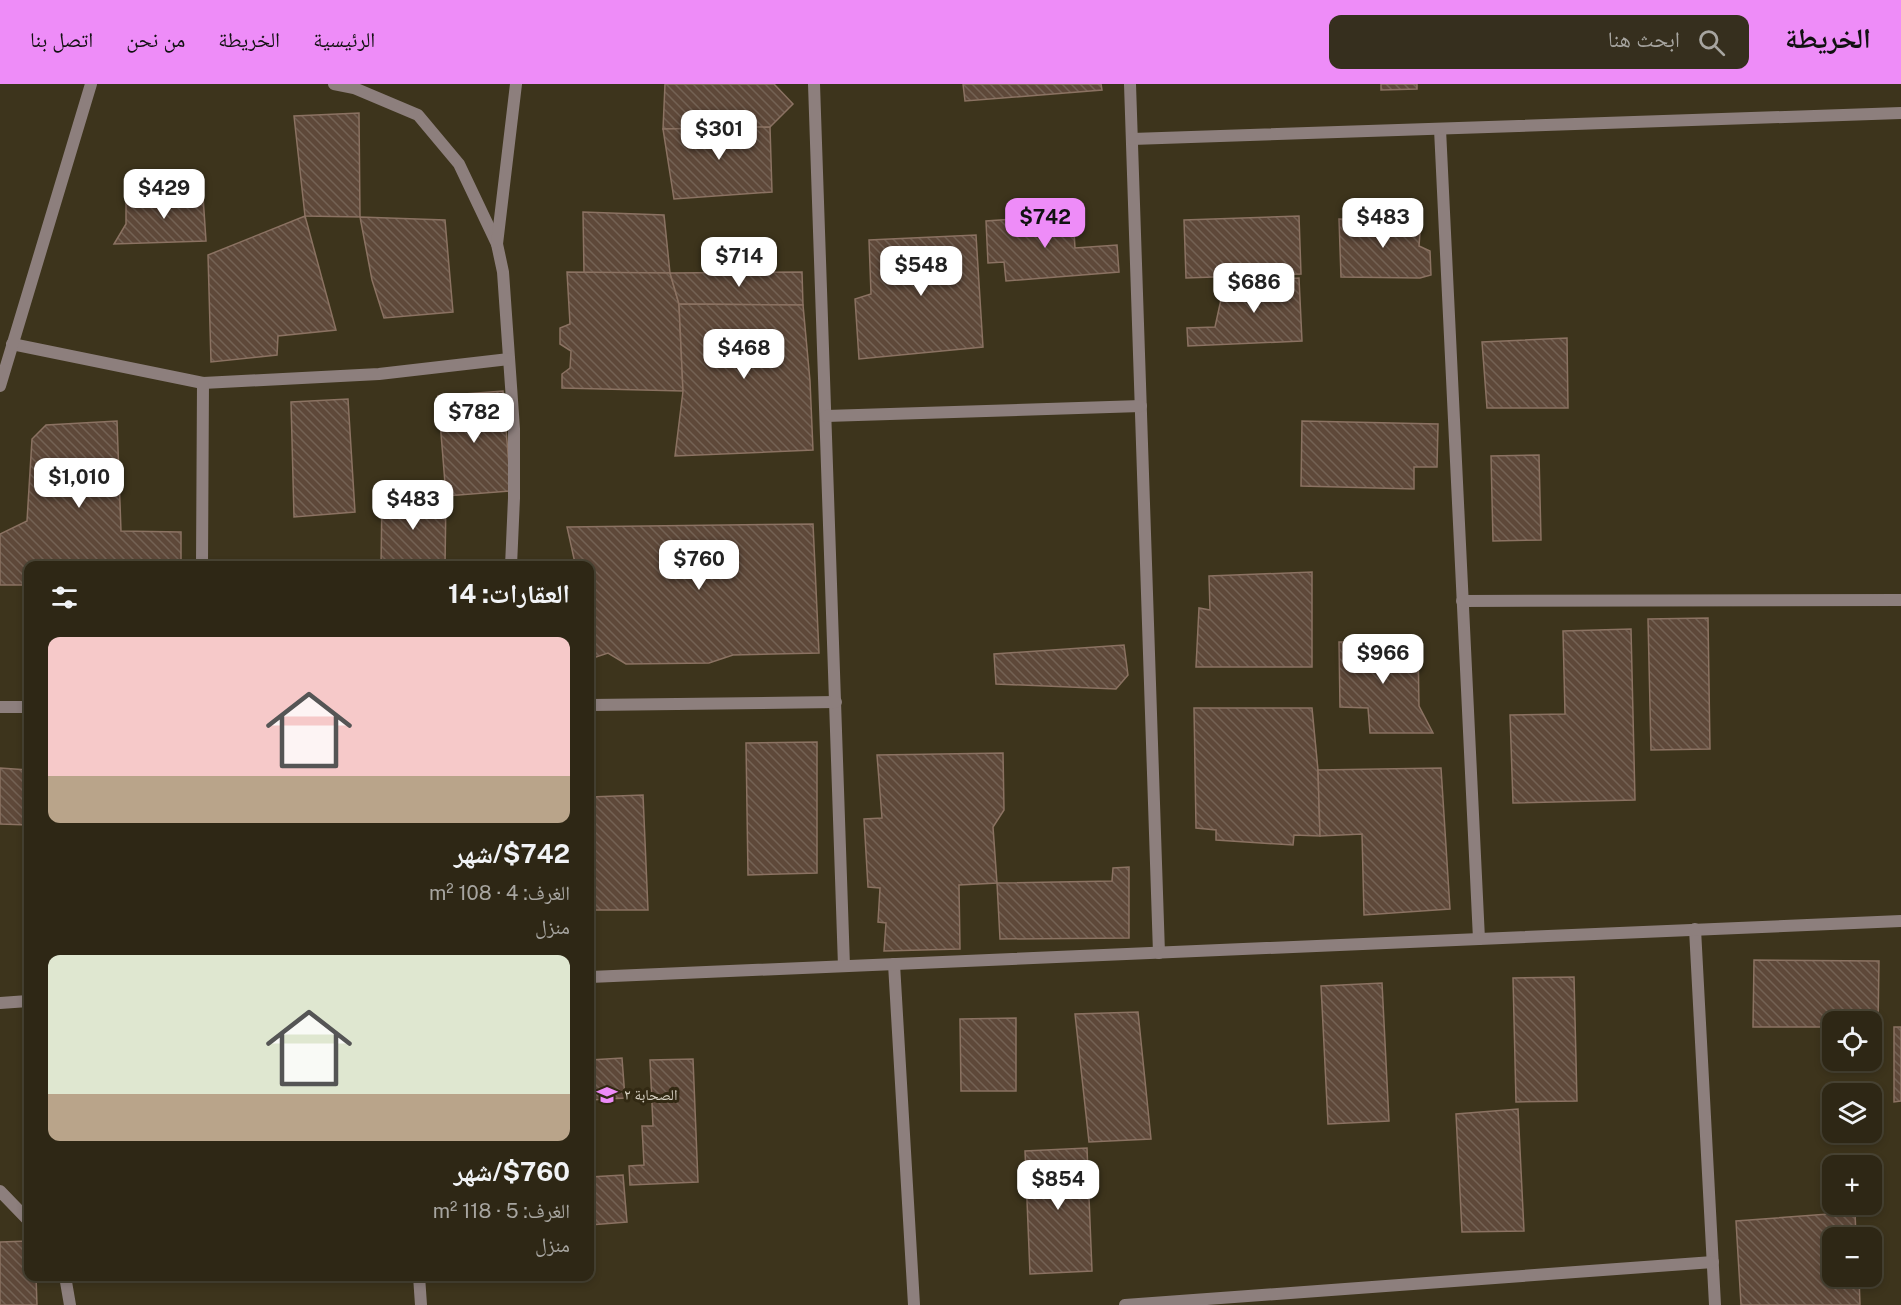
<!DOCTYPE html>
<html lang="ar">
<head>
<meta charset="utf-8">
<style>
  body { margin:0; font-family:"Public Sans","Noto Naskh Arabic",sans-serif; background:#362f1e; color:#f1f3f6; direction:rtl; height:100vh; display:flex; flex-direction:column; font-size:22px; white-space:nowrap }
  * { box-sizing:border-box; margin:0 }
  p { font-size:20px; color:#a7a5a0 }
  .icon { flex:none; width:33px; height:33px; fill:none; stroke:currentColor; stroke-width:2; stroke-linecap:round; stroke-linejoin:round }
  .map { position:relative; flex:1; overflow:hidden; direction:ltr }
  .sheet { position:absolute; left:24px; top:477px; width:570px; height:720px; display:flex; flex-direction:column; background:#2e2715; border-radius:12px; box-shadow:0 3px 9px #0003,0 0 0 2px #494434; direction:rtl }
  .sheet>* { flex:none }
  .fabs { position:absolute; left:1822px; top:927px; display:grid; gap:12px }
  .fabs a { display:grid; place-items:center; width:60px; height:60px; border-radius:12px; background:#2e2715; box-shadow:0 3px 9px #0003,0 0 0 2px #494434; font-size:30px }
  .price { position:absolute; translate:-50% -51px; padding:0 14px; border-radius:12px; background:#fff; color:#222; font-size:20px; line-height:39px; filter:drop-shadow(0 2px 3px #0008) }
  .price::after { content:''; position:absolute; left:50%; top:36px; width:18px; height:14px; margin-left:-9px; background:inherit; clip-path:polygon(0 0,100% 0,50% 100%) }
  .price.selected { background:#ee8cf8; color:#111 }
  ul { padding:0; list-style:none }
  li { display:grid; align-content:center; gap:12px; height:318px; padding:0 24px }
  li span { display:grid; place-items:center; height:186px; border-radius:12px; color:#555 }
  li>.icon { margin-inline-start:auto }
  span .icon { width:108px; height:108px; fill:#fffc; stroke-width:1 }
  li b { font-size:26px }
  h2 { display:flex; justify-content:space-between; align-items:center; height:72px; padding:0 24px; font-size:26px }
  header { display:flex; align-items:center; gap:36px; box-sizing:border-box; height:84px; padding:0 30px; background:#ee8cf8; color:#111 }
  header strong { font-size:28px }
  nav { display:flex; gap:33px; margin-inline-start:auto; font-size:21px }
  .search { width:420px; height:54px; background:#362f1e; display:flex; align-items:center; gap:15px; box-sizing:border-box; padding:0 21px; border-radius:12px; color:#a7a5a0; font-size:22px }
  .map>svg:first-child { display:block }
</style>
</head>
<body>
<header>
<strong>الخريطة</strong>
<div class="search"><svg class="icon" aria-label="search" viewBox="0 0 24 24"><circle cx="10" cy="10" r="6"/><path d="M15 15l6 6"/></svg>ابحث هنا</div>
<nav><a>الرئيسية</a><a>الخريطة</a><a>من نحن</a><a>اتصل بنا</a></nav>
</header>
<div class="map">
<svg width="1901" height="1221" viewBox="0 0 1901 1221">
  <defs>
    <pattern id="building-back-hatch" width="6" height="6" patternUnits="userSpaceOnUse" patternTransform="scale(1.5)"><rect width="6" height="6" fill="#5e4839"/><path d="M-1 5l2 2M0 0l6 6M5-1l2 2" fill="none" stroke="#746254"/></pattern>
  </defs>
  <rect width="100%" height="100%" fill="#3d341c"/>
  <g fill="url(#building-back-hatch)" stroke="#8b7262" stroke-width="1.5">
    <path d="M665,0H774L793,20L770,43L663,45Z"/>
    <path d="M963,0H1101L1102,6L965,17Z"/>
    <path d="M1381,0H1417V5L1381,6Z"/>
    <path d="M359,29L360,133L305,132L294,32Z"/>
    <path d="M770,43L772,108L674,115L663,45Z"/>
    <path d="M203,112L206,157L114,160L126,140V113Z"/>
    <path d="M583,128L664,131L670,189H584Z"/>
    <path d="M1073,131L1075,164L1117,161L1119,188L1006,197L1004,178L988,179L986,137Z"/>
    <path d="M305,132L336,246L278,252L277,271L211,278L208,171Z"/>
    <path d="M1299,132L1301,190L1186,194L1184,136Z"/>
    <path d="M360,133L445,136L453,228L384,234L372,196Z"/>
    <path d="M1339,135L1421,136L1419,162L1430,167L1431,191L1420,194L1341,193Z"/>
    <path d="M976,151L983,263L859,275L855,215L871,210L869,156Z"/>
    <path d="M567,188L670,189L679,220L683,307L562,304V290L570,284L571,267L560,260V244L570,240Z"/>
    <path d="M802,188L803,221L679,220L670,189Z"/>
    <path d="M1299,194L1302,257L1188,262L1187,244L1215,243L1225,197Z"/>
    <path d="M679,220L803,221L810,297L813,366L675,372L683,307Z"/>
    <path d="M1567,254L1568,324H1487L1482,258Z"/>
    <path d="M503,307L511,407L446,412L438,312Z"/>
    <path d="M348,315L355,428L294,433L291,318Z"/>
    <path d="M117,337L121,447L181,448V482H28V501H0V450L27,437L32,355L46,341Z"/>
    <path d="M1302,337L1438,340L1437,383H1414V405L1301,402Z"/>
    <path d="M1539,371L1541,456L1493,457L1491,372Z"/>
    <path d="M382,411L446,412L445,482H381Z"/>
    <path d="M813,440L819,569L733,571L709,579L626,580L608,569L590,575V482H574L575,479L567,443Z"/>
    <path d="M1312,488V583H1196L1199,524L1210,526L1209,492Z"/>
    <path d="M1708,534L1710,665L1651,666L1648,535Z"/>
    <path d="M1631,545L1635,716L1513,719L1510,631L1565,630L1563,547Z"/>
    <path d="M1339,558H1418L1419,622L1433,649H1370L1368,624L1340,623Z"/>
    <path d="M1124,561L1128,591L1116,605L996,600L994,570Z"/>
    <path d="M1194,624H1312L1318,686L1320,752L1294,751L1293,761L1216,756V746L1196,744Z"/>
    <path d="M817,658V789L748,791L746,659Z"/>
    <path d="M1003,669L1004,726L993,743L997,799L959,801L960,865L884,867L886,839L878,838L880,804L868,803L864,735L882,734L877,671Z"/>
    <path d="M0,684L28,686V741L0,740Z"/>
    <path d="M1441,684L1450,825L1364,831L1362,750L1320,752L1318,686Z"/>
    <path d="M643,711L648,826H590V713Z"/>
    <path d="M1129,783V854L1000,855L997,799L1112,797L1113,784Z"/>
    <path d="M1754,876L1879,877L1878,943H1872V938H1833V943H1753Z"/>
    <path d="M1574,893L1577,1017L1516,1018L1513,894Z"/>
    <path d="M1382,899L1389,1037L1328,1040L1321,902Z"/>
    <path d="M1138,928L1151,1055L1089,1058L1075,930Z"/>
    <path d="M1016,934V1007H961L960,935Z"/>
    <path d="M1894,943H1901V1017L1894,1018Z"/>
    <path d="M622,974L625,1014L590,1016V976Z"/>
    <path d="M693,975L698,1098L630,1101L629,1082L644,1081L642,1042H653L650,976Z"/>
    <path d="M1518,1025L1524,1147L1462,1148L1456,1030Z"/>
    <path d="M1087,1064L1092,1187L1030,1190L1025,1067Z"/>
    <path d="M623,1091L627,1138L590,1141V1093Z"/>
    <path d="M1855,1128L1856,1154H1833V1192H1859L1860,1221H1741L1736,1137Z"/>
    <path d="M28,1157V1192H36L37,1221H0V1158Z"/>
  </g>
  <g fill="none" stroke-linecap="round" stroke-linejoin="round">
    <g stroke="#8d7f7d" stroke-width="12">
      <path d="M334,0L354,4L418,31L459,80L497,160L503,188L514,345V414L511,482"/>
      <path d="M814,0L844,882"/>
      <path d="M1130,0L1159,869"/>
      <path d="M1440,45L1479,855"/>
      <path d="M1132,55L1901,29"/>
      <path d="M497,160L516,0"/>
      <path d="M12,260L203,299L379,290L509,275"/>
      <path d="M0,302L91,0"/>
      <path d="M826,332L1141,322"/>
      <path d="M202,482L203,299"/>
      <path d="M1462,517L1901,516"/>
      <path d="M590,621L836,618"/>
      <path d="M0,623H28"/>
      <path d="M1695,845L1715,1221"/>
      <path d="M894,880L914,1221"/>
      <path d="M590,893L1901,837"/>
      <path d="M0,919L28,917"/>
      <path d="M0,1107L28,1136"/>
      <path d="M65,1192L70,1221"/>
      <path d="M419,1192L421,1221"/>
      <path d="M1125,1221L1713,1178"/>
    </g>
  </g>
  <defs>
    <g id="school-bare" transform="scale(1.62)"><path d="M0-5L7-2L0 1L-7-2ZM-4 1L0 2.5L4 1V4Q0 6-4 4Z" fill="#ee8cf8" stroke="#322913" stroke-width="2.5" paint-order="stroke"/></g>
  </defs>
  <g fill-rule="evenodd">
    <use href="#school-bare" x="607" y="1011"/>
  </g>
  <g text-anchor="middle" stroke-width="6" stroke-linejoin="round" paint-order="stroke">
    <g font-size="15" fill="#d8d2c4" stroke="#322913" text-anchor="start">
      <text x="624" y="1016">الصحابة ٢</text>
    </g>
  </g>
</svg>
<div class="fabs">
<a><svg class="icon" aria-label="locate" viewBox="0 0 24 24"><circle cx="12" cy="12" r="6"/><path d="M12 2v4M12 18v4M2 12h4M18 12h4"/></svg></a>
<a><svg class="icon" aria-label="layers" viewBox="0 0 24 24"><path d="M12 4l9 5-9 5-9-5zM3 14l9 5 9-5"/></svg></a>
<a>+</a>
<a>−</a>
</div>
<b class="price" style="left:719px;top:77px">$301</b>
<b class="price" style="left:164px;top:136px">$429</b>
<b class="price selected" style="left:1045px;top:165px">$742</b>
<b class="price" style="left:1383px;top:165px">$483</b>
<b class="price" style="left:739px;top:204px">$714</b>
<b class="price" style="left:921px;top:213px">$548</b>
<b class="price" style="left:1254px;top:230px">$686</b>
<b class="price" style="left:744px;top:296px">$468</b>
<b class="price" style="left:474px;top:360px">$782</b>
<b class="price" style="left:79px;top:425px">$1,010</b>
<b class="price" style="left:413px;top:447px">$483</b>
<b class="price" style="left:699px;top:507px">$760</b>
<b class="price" style="left:1383px;top:601px">$966</b>
<b class="price" style="left:1058px;top:1127px">$854</b>
<section class="sheet">
<h2>العقارات: 14<svg class="icon" aria-label="filters" viewBox="0 0 24 24"><path d="M4 7h16M4 17h16"/><circle cx="9" cy="7" r="2"/><circle cx="15" cy="17" r="2"/></svg></h2>
<ul>
<li><span style="background:linear-gradient(#f6c9c9 75%,#b9a48a 0)"><svg class="icon" aria-label="home" viewBox="0 0 24 24"><path d="M3 11l9-7 9 7M6 9v11h12V9"/></svg></span><div><b>$742/شهر</b><p>الغرف: 4 · 108 m²</p><p>منزل</p></div></li>
<li><span style="background:linear-gradient(#dfe7d0 75%,#b9a48a 0)"><svg class="icon" aria-label="home" viewBox="0 0 24 24"><path d="M3 11l9-7 9 7M6 9v11h12V9"/></svg></span><div><b>$760/شهر</b><p>الغرف: 5 · 118 m²</p><p>منزل</p></div></li>
</ul>
</section>
</div>
</body>
</html>
